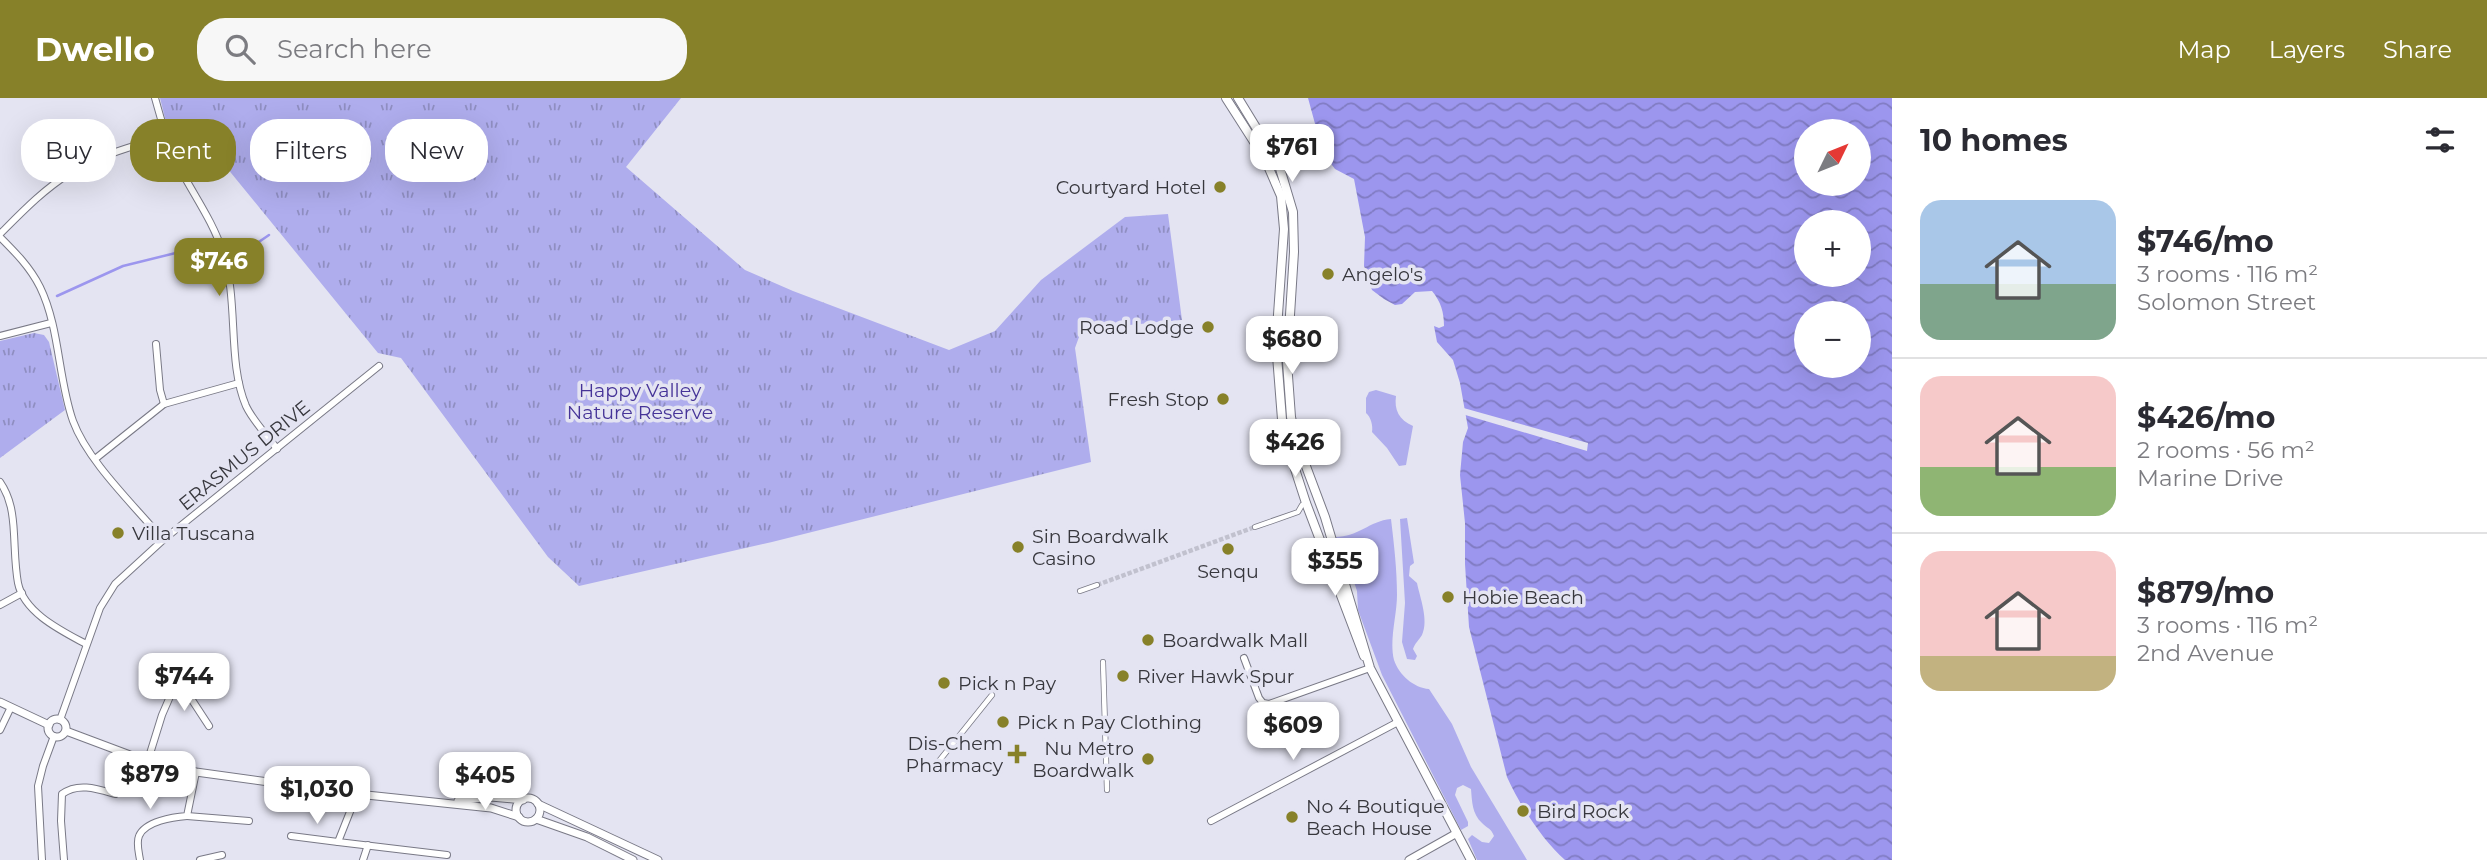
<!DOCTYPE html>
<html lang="en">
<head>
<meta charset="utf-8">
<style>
  body { margin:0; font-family:Montserrat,sans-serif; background:#f7f7f7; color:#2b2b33; height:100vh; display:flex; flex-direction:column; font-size:26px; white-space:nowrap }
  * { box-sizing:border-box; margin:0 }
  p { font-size:23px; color:#7c7c81 }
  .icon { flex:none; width:38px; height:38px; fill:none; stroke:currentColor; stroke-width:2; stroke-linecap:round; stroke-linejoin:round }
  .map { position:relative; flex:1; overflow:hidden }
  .drawer { display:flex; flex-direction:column; background:#fff; width:595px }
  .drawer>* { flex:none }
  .guide { position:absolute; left:21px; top:21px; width:665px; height:63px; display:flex; gap:14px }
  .needle { width:46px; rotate:47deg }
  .buttons { position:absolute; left:1794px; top:21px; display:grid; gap:14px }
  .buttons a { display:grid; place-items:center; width:77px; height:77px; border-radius:50%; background:#fff; box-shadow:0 7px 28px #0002; font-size:35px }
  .price { position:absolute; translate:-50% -60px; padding:0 16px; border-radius:14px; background:#fff; color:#222; font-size:23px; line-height:46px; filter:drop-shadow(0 2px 4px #0008) }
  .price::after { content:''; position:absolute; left:50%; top:42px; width:21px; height:16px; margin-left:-10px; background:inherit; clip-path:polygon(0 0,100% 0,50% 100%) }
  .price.active { background:#878129; color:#fff }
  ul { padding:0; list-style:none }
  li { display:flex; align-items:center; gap:21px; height:175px; padding:0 28px }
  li+li { border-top:2px solid #e1e1e2 }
  li span { display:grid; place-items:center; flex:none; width:196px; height:140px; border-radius:21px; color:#555 }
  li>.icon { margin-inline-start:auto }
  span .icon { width:84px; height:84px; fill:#fffc; stroke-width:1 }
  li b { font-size:30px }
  h2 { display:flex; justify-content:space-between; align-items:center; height:84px; padding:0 28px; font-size:30px }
  .chip { padding:0 24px; border-radius:28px; background:#fff; box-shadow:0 7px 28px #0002; font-size:24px; line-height:63px }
  .chip.active { background:#878129; color:#fff }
  header { display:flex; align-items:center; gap:42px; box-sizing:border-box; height:98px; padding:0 35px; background:#878129; color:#fff }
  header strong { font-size:33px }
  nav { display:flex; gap:38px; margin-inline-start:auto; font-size:24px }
  .search { width:490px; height:63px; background:#f7f7f7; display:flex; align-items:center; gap:18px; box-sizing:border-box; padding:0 24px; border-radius:28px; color:#7c7c81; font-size:26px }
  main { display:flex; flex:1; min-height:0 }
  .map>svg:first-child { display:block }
</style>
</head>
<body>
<header>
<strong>Dwello</strong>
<div class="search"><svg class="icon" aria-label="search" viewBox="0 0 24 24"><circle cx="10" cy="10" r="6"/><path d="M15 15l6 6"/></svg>Search here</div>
<nav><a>Map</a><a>Layers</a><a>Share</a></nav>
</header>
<main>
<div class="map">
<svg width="1892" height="762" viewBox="0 0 1892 762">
  <defs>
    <pattern id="park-tufts" width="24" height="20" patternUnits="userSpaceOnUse" patternTransform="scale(1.75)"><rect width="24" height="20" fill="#afaded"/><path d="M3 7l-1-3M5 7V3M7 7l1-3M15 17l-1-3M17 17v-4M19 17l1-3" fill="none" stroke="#8f8ec1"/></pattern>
    <pattern id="water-waves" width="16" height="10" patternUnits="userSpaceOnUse" patternTransform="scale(1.75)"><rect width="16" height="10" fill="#9c96ee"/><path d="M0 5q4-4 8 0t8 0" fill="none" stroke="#807bc2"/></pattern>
  </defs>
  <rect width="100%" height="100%" fill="#e4e4f2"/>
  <g fill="#afaded">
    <path d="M1376,292L1396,298C1394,312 1399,322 1413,328L1406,367L1399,368L1387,350L1372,334C1373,328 1371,319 1366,315V300L1369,294Z"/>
    <path d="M1407,420L1414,465L1410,468L1409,478L1417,485C1420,500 1429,522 1422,537C1419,542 1415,545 1413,551L1417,558L1415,562L1407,561L1402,544L1405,505L1400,421Z"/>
    <path d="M1391,421C1394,446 1397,472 1397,497C1397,517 1389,542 1394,562C1399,577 1414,590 1429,591L1452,626L1471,669L1527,762H1477L1468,741L1472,737L1482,744L1489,745L1494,738C1491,730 1488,731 1482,725C1472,716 1472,703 1471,691L1463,687L1457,690L1455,697L1468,724V728L1461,732L1382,577L1358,512L1357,493L1352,478L1332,439C1359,440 1368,423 1391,421Z"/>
  </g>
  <g fill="url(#park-tufts)">
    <path d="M160,0H681L626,69L745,172L793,193L949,252L995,233L1041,182L1125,119L1168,116L1182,222L1087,231L1079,239L1075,250L1091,364L772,444L579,488L548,459L401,260L378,255L227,70L215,24L167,28Z"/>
    <path d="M34,235L44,237L49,244L65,312L0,360V243Z"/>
  </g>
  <path fill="url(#water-waves)" fill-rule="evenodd" d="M1308,0H1892V762H1565C1543,743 1519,706 1507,679L1469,529L1465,466V425L1460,377L1463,344L1468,330L1460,285L1453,262L1437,244L1434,228L1439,230L1444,228C1444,214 1441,204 1432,193L1415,194L1402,206L1395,207L1384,201L1372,192L1364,168L1365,139L1354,81L1335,71L1323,55ZM1806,33H1858V86H1806ZM1806,124H1858V177H1806ZM1806,215H1858V268H1806Z"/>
  <path fill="#e4e4f2" d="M1460,309L1588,345L1587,353L1462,316Z"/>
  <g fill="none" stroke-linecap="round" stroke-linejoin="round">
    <g stroke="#9c96ee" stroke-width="2.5">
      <path d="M240,157L269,137"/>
      <path d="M57,198L123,168L204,148"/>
    </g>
    <path stroke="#c1c1ce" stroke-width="4.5" stroke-dasharray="4.5 2" stroke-linecap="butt" d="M1097,487L1255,429"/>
    <g stroke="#797986" stroke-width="6">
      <g id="pedestrian">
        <path d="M1255,429L1298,414L1302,407L1305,405"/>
        <path d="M1080,493L1097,487"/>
        <path d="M1103,564L1107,692"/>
        <path d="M939,663L992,597"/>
      </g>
    </g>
    <g stroke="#797986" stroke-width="8">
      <g id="minor">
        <path d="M155,0C161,21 166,41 175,61C190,92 213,122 223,155C239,204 227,263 246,308C253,323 267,337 277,351"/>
        <path d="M0,136C22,114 43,92 70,75C106,52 167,39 209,28"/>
        <path d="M0,139C15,154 30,169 40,189C60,230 58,281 73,323C88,364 135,408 163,442"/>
        <path d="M0,238L51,225"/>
        <path d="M156,246L160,292L164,306"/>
        <path d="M95,361L164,306L239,285"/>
        <path d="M0,384C11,400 13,417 14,436C15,452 15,469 18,485C24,515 62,533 86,546"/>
        <path d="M0,507L22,495"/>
        <path d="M1244,560L1259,600L1263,605L1269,606L1370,570"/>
        <path d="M175,587L192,602L209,628"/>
        <path d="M60,622L100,510L115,486L163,442L379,268"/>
        <path d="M0,632L11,609"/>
        <path d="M148,662L162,617L175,587C174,577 163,573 154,569"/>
        <path d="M357,696L338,744L447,757"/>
        <path d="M187,718L249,723"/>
        <path d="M1211,723L1398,624"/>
        <path d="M291,738L338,744"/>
        <path d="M42,762L38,688L43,668L54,638"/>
        <path d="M64,762L61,723L62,696C78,684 98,691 115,696"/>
        <path d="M140,762C139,755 136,745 139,738C145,723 174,719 187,718L196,674"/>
        <path d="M200,762L222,757"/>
        <path d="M363,762L368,747"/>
      </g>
    </g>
    <g stroke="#797986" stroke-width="9">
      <g id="tertiary">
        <path d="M0,604L49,627"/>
        <circle cx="57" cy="630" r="9"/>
        <path d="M66,633L130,657L196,674L357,696L491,710L519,719"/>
        <circle cx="528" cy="712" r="12"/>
        <path d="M458,703L491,699L523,702"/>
        <path d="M538,706L658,762"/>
        <path d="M536,721L587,739L633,762"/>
        <path d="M1409,762L1457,735"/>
      </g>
    </g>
    <g stroke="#797986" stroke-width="10">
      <g id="secondary">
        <path d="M1226,0L1265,61L1281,98L1284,131L1276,245L1283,334L1306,405L1364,558"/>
        <path d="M1238,0L1279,67L1293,114L1294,154L1287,264L1291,319L1295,339L1325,419L1370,570L1471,762"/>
      </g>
    </g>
    <use href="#pedestrian" stroke="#fff" stroke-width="4.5"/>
    <use href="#minor" stroke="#fff" stroke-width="6"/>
    <use href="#tertiary" stroke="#fff" stroke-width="7"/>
    <use href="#secondary" stroke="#fff" stroke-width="8"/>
  </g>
  <g fill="#878129" stroke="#e4e4f2" stroke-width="2.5">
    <circle cx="1220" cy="89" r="7"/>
    <circle cx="1328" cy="176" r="7"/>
    <circle cx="1208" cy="229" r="7"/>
    <circle cx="1223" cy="301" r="7"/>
    <circle cx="118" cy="435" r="7"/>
    <circle cx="1018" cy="449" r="7"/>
    <circle cx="1228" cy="451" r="7"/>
    <circle cx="1448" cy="499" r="7"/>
    <circle cx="1148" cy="542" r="7"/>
    <circle cx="1123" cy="578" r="7"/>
    <circle cx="944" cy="585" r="7"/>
    <circle cx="1003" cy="624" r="7"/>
    <path d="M1013.5 645.5h7v7h7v7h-7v7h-7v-7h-7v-7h7z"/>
    <circle cx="1148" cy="661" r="7"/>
    <circle cx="1523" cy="713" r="7"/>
    <circle cx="1292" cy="719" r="7"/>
  </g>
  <g text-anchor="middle" stroke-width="7" stroke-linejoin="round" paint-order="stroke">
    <g font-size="19" fill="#37373d" stroke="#e4e4f2" text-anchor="start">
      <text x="1206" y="96" text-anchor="end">Courtyard Hotel</text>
      <text x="1342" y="183">Angelo's</text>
      <text x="1194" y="236" text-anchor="end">Road Lodge</text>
      <text x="1209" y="308" text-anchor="end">Fresh Stop</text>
      <text x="132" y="442">Villa Tuscana</text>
      <text x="1032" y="445">Sin Boardwalk<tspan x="1032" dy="22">Casino</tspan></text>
      <text x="1228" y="480" text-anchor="middle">Senqu</text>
      <text x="1462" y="506">Hobie Beach</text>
      <text x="1162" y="549">Boardwalk Mall</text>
      <text x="1137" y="585">River Hawk Spur</text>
      <text x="958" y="592">Pick n Pay</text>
      <text x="1017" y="631">Pick n Pay Clothing</text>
      <text x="1003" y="652" text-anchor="end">Dis-Chem<tspan x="1003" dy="22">Pharmacy</tspan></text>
      <text x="1134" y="657" text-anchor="end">Nu Metro<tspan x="1134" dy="22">Boardwalk</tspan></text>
      <text x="1306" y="715">No 4 Boutique<tspan x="1306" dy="22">Beach House</tspan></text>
      <text x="1537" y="720">Bird Rock</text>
    </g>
    <g font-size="19" fill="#463498" stroke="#e4e4f2">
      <text x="640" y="299">Happy Valley<tspan x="640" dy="22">Nature Reserve</tspan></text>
    </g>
    <g font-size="19" fill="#37373d" stroke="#e4e4f2">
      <text transform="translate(244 357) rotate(-39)" y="7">ERASMUS DRIVE</text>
    </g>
  </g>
</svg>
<div class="buttons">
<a><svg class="needle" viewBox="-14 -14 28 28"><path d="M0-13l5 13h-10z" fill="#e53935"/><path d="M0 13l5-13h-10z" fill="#7c7c81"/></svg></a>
<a>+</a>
<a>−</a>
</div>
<b class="price" style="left:1292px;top:86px">$761</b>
<b class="price active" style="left:219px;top:200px">$746</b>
<b class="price" style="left:1292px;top:278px">$680</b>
<b class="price" style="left:1295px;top:381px">$426</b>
<b class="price" style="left:1335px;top:500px">$355</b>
<b class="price" style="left:184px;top:615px">$744</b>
<b class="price" style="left:1293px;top:664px">$609</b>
<b class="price" style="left:150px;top:713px">$879</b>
<b class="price" style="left:485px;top:714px">$405</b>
<b class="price" style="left:317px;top:728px">$1,030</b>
<div class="guide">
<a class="chip">Buy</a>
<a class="chip active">Rent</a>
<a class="chip">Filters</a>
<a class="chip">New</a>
</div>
</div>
<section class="drawer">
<h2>10 homes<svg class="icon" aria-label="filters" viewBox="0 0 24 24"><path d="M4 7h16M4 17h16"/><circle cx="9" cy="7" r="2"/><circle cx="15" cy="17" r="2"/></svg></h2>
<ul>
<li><span style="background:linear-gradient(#a9c7e8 60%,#7fa58c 0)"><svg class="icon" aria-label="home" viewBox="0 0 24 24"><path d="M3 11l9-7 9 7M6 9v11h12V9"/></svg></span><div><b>$746/mo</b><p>3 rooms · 116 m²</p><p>Solomon Street</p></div></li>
<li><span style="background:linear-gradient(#f6c9c9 65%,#8fb573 0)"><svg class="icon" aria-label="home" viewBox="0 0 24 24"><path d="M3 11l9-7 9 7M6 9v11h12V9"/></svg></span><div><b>$426/mo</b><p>2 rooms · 56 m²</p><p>Marine Drive</p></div></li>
<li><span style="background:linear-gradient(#f6c9c9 75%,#c2b280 0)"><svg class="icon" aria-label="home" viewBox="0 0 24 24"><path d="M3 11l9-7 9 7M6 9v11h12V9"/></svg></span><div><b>$879/mo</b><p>3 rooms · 116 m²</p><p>2nd Avenue</p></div></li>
</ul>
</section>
</main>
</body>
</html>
